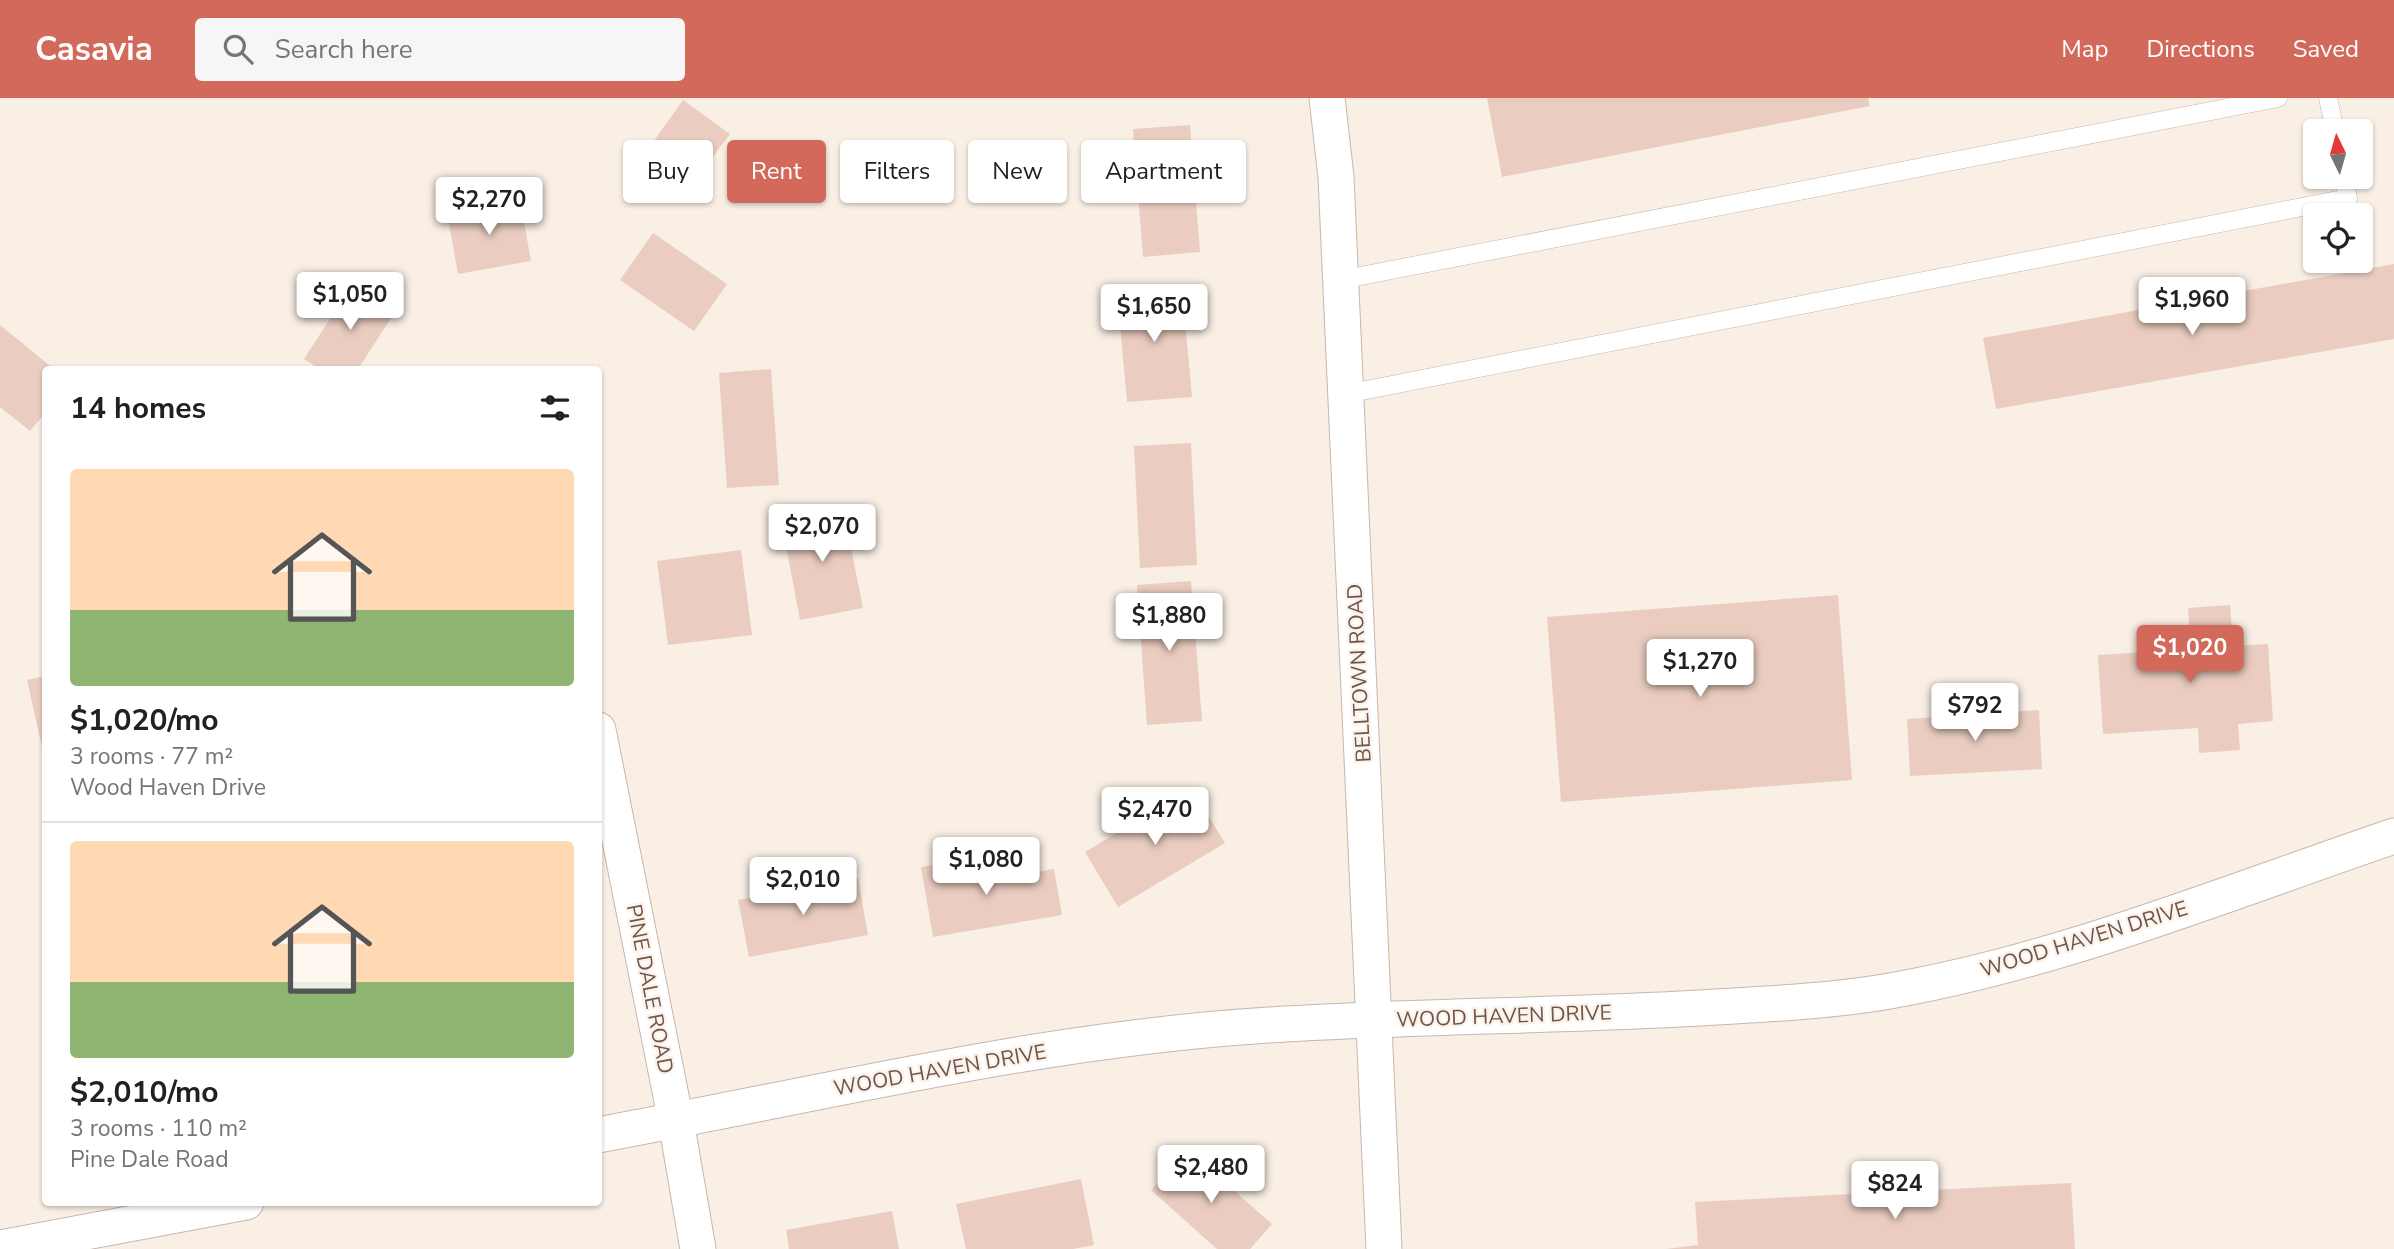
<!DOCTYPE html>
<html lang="en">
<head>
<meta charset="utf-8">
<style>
  body { margin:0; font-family:"Nunito Sans",sans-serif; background:#f6f6f6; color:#202124; height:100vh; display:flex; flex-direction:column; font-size:26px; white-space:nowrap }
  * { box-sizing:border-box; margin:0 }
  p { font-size:23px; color:#757577 }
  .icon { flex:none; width:38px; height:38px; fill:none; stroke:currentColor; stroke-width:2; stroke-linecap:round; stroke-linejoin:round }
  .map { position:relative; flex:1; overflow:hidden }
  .sheet { position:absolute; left:42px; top:268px; width:560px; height:840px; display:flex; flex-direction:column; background:#fff; border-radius:7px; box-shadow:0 2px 5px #0004 }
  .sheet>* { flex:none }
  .guide { position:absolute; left:623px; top:42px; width:665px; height:63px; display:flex; gap:14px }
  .needle { width:46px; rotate:355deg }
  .fabs { position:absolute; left:2303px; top:21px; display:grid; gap:14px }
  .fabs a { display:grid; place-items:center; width:70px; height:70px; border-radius:7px; background:#fff; box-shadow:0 2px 5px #0004; font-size:35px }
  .price { position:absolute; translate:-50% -60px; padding:0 16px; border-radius:7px; background:#fff; color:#222; font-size:23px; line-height:46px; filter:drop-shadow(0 2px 4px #0008) }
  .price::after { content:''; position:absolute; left:50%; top:42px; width:21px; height:16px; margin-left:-10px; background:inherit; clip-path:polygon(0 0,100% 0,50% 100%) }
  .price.active { background:#d2695a; color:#fff }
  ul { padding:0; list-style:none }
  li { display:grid; align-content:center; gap:14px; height:371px; padding:0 28px }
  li+li { border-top:2px solid #e0e0e0 }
  li span { display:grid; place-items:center; height:217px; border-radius:7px; color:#555 }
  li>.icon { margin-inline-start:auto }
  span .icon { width:126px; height:126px; fill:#fffc; stroke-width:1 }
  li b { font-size:30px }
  h2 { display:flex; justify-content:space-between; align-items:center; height:84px; padding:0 28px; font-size:30px }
  .chip { padding:0 24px; border-radius:7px; background:#fff; box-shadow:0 2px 5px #0004; font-size:24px; line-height:63px }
  .chip.active { background:#d2695a; color:#fff }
  header { display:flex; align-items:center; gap:42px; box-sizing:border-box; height:98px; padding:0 35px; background:#d2695a; color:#fff }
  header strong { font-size:33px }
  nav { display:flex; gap:38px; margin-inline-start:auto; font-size:24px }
  .search { width:490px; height:63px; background:#f6f6f6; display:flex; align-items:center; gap:18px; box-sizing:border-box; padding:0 24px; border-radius:7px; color:#757577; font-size:26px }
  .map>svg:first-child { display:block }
</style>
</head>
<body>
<header>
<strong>Casavia</strong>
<div class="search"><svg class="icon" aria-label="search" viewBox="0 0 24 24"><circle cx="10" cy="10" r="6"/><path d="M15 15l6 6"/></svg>Search here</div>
<nav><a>Map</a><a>Directions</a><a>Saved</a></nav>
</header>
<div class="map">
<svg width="2394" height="1151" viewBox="0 0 2394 1151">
  <rect width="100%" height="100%" fill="#f9efe5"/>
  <g fill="#eacdc0">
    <path d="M1487,0H1868L1870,8L1502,79Z"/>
    <path d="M683,2L730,36L697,80L651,47Z"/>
    <path d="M1190,27L1200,154L1143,159L1133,31Z"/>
    <path d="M520,102L531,163L458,176L447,114Z"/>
    <path d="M653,135L727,186L694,233L620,182Z"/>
    <path d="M2394,166V241L1996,311L1983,240Z"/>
    <path d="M352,187L395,214L358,271H320L304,261Z"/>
    <path d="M1182,189L1192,299L1127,304L1117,194Z"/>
    <path d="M0,227L54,271H46V314L30,333L0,309Z"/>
    <path d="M771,271L779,387L727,390L719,275Z"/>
    <path d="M1191,345L1197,467L1140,470L1134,348Z"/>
    <path d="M843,410L863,510L800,522L781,421Z"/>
    <path d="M741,452L752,537L668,547L657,463Z"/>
    <path d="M1191,483L1202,623L1147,627L1137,487Z"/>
    <path d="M1838,497L1852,682L1561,704L1547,519Z"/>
    <path d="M2230,507L2233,548L2268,546L2273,623L2238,626L2240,652L2199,655L2198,630L2103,636L2098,557L2191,551L2188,510Z"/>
    <path d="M46,578V658H44L27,582Z"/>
    <path d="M2039,612L2042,671L1910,678L1907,621Z"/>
    <path d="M1191,690L1225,745L1118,809L1085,754Z"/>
    <path d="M986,758L990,782L1054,771L1062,817L933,839L921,769Z"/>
    <path d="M858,780L868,837L749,859L738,802Z"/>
    <path d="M1188,1052L1272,1126L1250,1151H1217L1151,1092Z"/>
    <path d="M1081,1081L1094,1147L1073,1151H966L956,1106Z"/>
    <path d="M2071,1085L2075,1151H1666L1698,1147L1695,1104Z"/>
    <path d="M892,1113L899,1151H789L786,1132Z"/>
  </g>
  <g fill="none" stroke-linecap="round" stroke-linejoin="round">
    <g stroke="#c8b6ad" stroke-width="19">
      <g id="service">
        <path d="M2328,0L2335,33"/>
        <path d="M1340,182L2278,0"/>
        <path d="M1346,296L2348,100L2343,79"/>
      </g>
    </g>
    <g stroke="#c8b6ad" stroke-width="37">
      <g id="minor">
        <path d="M1327,0L1336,79L1384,1151"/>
        <path d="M598,632L676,1023L698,1151"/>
        <path d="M598,1037C821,996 1042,941 1269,927C1413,918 1557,918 1701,910C1762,906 1824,904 1884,894C2059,864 2226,795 2394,738"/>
        <path d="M0,1150L246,1104"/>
      </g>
    </g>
    <use href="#service" stroke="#fff" stroke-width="18"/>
    <use href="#minor" stroke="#fff" stroke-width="35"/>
  </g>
  <g text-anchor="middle" stroke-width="5" stroke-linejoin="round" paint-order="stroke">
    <g font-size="21" fill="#6e564e" stroke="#fcf3ea">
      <text transform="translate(1359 575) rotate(-93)" y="7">BELLTOWN ROAD</text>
      <text transform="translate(2084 841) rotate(-17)" y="7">WOOD HAVEN DRIVE</text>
      <text transform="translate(650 891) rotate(79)" y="7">PINE DALE ROAD</text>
      <text transform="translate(1504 918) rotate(-2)" y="7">WOOD HAVEN DRIVE</text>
      <text transform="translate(940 972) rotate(-10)" y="7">WOOD HAVEN DRIVE</text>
    </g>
  </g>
</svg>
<div class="fabs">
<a><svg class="needle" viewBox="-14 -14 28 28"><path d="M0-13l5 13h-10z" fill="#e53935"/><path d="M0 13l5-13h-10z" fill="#757577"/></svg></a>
<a><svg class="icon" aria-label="locate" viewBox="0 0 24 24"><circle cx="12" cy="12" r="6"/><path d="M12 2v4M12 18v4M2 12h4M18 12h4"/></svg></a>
</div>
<b class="price" style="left:489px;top:139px">$2,270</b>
<b class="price" style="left:350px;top:234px">$1,050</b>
<b class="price" style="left:2192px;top:239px">$1,960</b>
<b class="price" style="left:1154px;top:246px">$1,650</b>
<b class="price" style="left:822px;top:466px">$2,070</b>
<b class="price" style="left:1169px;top:555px">$1,880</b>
<b class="price active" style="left:2190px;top:587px">$1,020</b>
<b class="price" style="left:1700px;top:601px">$1,270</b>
<b class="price" style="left:1975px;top:645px">$792</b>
<b class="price" style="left:1155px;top:749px">$2,470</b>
<b class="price" style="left:986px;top:799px">$1,080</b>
<b class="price" style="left:803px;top:819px">$2,010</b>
<b class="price" style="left:1211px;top:1107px">$2,480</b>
<b class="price" style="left:1895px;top:1123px">$824</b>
<div class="guide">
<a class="chip">Buy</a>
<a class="chip active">Rent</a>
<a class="chip">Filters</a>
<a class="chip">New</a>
<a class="chip">Apartment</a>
</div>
<section class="sheet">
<h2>14 homes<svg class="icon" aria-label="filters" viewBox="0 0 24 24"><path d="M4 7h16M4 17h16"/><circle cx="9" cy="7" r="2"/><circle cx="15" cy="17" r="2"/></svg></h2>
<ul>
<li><span style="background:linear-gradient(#ffd9b3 65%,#8fb573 0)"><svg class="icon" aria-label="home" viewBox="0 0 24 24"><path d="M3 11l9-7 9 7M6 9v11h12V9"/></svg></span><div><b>$1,020/mo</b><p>3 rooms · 77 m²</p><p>Wood Haven Drive</p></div></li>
<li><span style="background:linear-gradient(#ffd9b3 65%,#8fb573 0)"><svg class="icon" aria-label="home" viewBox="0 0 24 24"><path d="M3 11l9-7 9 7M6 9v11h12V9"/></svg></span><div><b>$2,010/mo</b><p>3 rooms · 110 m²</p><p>Pine Dale Road</p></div></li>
</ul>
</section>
</div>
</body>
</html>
